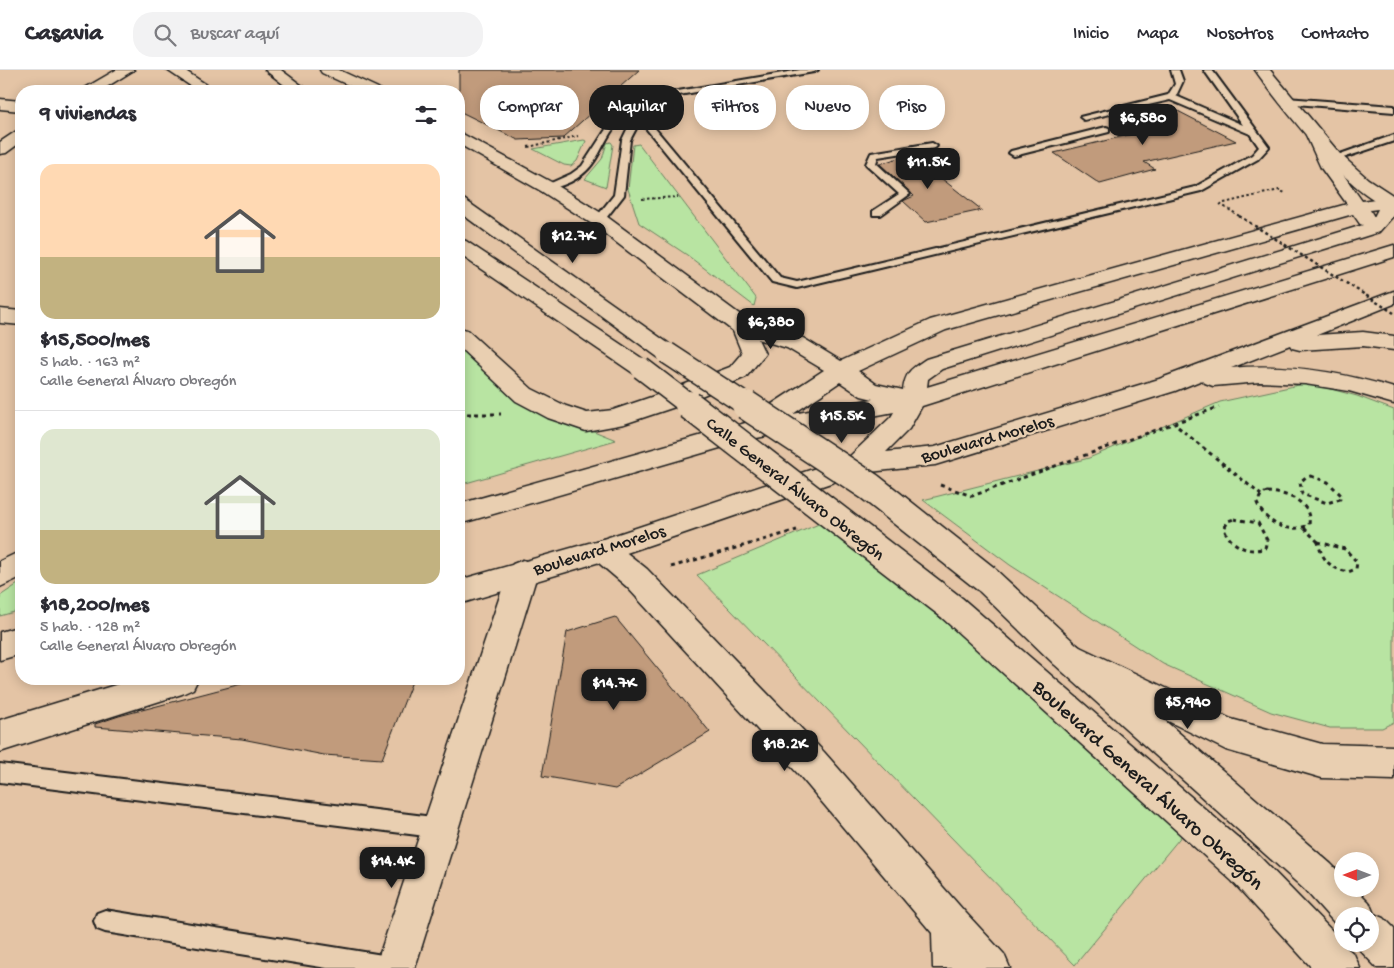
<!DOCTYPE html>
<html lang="es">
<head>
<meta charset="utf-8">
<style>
  body { margin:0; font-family:"Gochi Hand",sans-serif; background:#f2f2f3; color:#2b2b33; height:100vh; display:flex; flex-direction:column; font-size:19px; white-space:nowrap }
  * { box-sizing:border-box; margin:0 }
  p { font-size:16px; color:#7c7c81 }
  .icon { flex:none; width:28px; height:28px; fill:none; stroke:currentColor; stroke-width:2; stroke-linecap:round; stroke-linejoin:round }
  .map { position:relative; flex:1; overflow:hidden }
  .side { position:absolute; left:15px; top:15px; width:450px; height:600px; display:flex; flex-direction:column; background:#fff; border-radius:20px; box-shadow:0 2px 12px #0003 }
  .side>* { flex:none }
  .guide { position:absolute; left:480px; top:15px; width:475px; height:45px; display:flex; gap:10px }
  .needle { width:32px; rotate:270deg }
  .controls { position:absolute; left:1334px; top:782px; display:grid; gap:10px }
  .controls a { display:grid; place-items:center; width:45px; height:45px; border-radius:50%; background:#fff; box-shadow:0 2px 12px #0003; font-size:25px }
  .price { position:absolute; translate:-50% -42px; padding:0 11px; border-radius:10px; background:#1c1c1c; color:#fff; font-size:16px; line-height:32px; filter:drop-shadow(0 1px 2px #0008) }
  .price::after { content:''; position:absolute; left:50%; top:30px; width:15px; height:11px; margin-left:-8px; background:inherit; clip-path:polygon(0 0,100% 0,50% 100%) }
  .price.current { background:#222; color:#fff }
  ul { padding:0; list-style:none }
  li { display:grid; align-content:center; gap:10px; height:265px; padding:0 25px }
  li+li { border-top:1px solid #e1e1e2 }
  li span { display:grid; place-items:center; height:155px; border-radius:15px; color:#555 }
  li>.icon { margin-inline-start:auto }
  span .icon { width:90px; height:90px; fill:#fffc; stroke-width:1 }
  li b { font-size:21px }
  h2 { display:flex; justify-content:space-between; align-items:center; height:60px; padding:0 25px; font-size:21px }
  .tag { padding:0 18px; border-radius:20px; background:#fff; box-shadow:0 2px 12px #0003; font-size:18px; line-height:45px }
  .tag.current { background:#1c1c1c; color:#fff }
  header { display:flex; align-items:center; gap:30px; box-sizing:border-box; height:70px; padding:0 25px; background:#fff; border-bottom:1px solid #e1e1e2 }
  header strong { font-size:24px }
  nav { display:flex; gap:28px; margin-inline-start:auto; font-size:18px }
  .search { width:350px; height:45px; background:#f2f2f3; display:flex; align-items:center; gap:12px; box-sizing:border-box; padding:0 18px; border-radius:20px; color:#7c7c81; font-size:19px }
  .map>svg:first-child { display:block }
</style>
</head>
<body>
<header>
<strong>Casavia</strong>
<div class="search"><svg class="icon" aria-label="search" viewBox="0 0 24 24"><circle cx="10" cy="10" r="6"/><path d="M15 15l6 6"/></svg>Buscar aquí</div>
<nav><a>Inicio</a><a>Mapa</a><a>Nosotros</a><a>Contacto</a></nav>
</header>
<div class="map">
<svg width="1394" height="898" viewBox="0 0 1394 898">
  <rect width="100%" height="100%" fill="#e4c4a5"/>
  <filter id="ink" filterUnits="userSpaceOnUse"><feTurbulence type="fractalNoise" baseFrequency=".02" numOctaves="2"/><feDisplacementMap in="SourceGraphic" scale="10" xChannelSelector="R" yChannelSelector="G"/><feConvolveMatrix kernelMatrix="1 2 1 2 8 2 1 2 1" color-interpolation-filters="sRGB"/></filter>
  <g filter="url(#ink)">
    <g fill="#b8e4a2" stroke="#6a805f">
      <path d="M584,70L586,71L577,91L571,96L564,95L533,79Z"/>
      <path d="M611,72L613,75L606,117L585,109L602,89L607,73Z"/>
      <path d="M639,74L756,228L754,236L687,185L639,153L628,119L633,75Z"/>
      <path d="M459,270L511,321L579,355L616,370L459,415Z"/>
      <path d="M1308,313L1357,326L1394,340V652L1382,658H1330L1271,642L1163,594L1010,495L923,430L1089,388L1220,332Z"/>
      <path d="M826,451L1188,758L1075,895L697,505Z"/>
      <path d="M21,512V540L0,546V526Z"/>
    </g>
    <g fill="#c19b7b" stroke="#1c1c1c">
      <path d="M459,0H639L563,68L518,70L459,41Z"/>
      <path d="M1172,38L1236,71L1144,92L1155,99L1100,114L1054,83L1145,61L1127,49Z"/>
      <path d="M910,84L982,140L926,152L903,131L914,126L911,123L880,94Z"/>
      <path d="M615,547L710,662L615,719L542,706L567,562Z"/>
      <path d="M260,609H413L382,689L324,685L242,669L95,657V654L119,646Z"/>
    </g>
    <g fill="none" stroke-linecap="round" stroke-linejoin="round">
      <g stroke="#1c1c1c" stroke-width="4">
        <g id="lane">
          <path d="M800,0H818L814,2L673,26L645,35L643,44L780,208L797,212L1195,117L1252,85L1259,77L1250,64L1170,30L1084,50L1080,47L1168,25L1175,14L1171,0H1179L1183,11L1176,26L1243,55L1204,0H1212L1269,77L1258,89L1201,121L797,218L772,212L640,51L630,70L624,125L603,152H595L594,150L614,125L622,70L634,45L628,44C597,67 605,100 563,115C556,117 550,120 544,119L542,117L571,104L582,96L612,50L622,39L636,33L672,22Z"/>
          <path d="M1286,28L1394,36V42L1283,33L1282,31Z"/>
          <path d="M1106,57L1109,58V62L1014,86L1009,83L1011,81Z"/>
          <path d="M1394,65V71L1337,90H1331L1329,88Z"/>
          <path d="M932,73L937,76L935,78L878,87L876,93L910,124L881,145H873V141L899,124L868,96L866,94L871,83Z"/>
          <path d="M0,694L441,748L448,751L451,758L448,765L441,768L0,712Z"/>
          <path d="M105,840L395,887L403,890L406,898H327L105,862L97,859L94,851L97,843Z"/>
        </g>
      </g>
      <g stroke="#1c1c1c" stroke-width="3">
        <g id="street">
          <path d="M116,0H134L100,21H82L85,18Z"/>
          <path d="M0,29L21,31V41L0,39Z"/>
          <path d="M21,60V72L6,83L0,84V72L15,62Z"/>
          <path d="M0,239L21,241V255L0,253Z"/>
          <path d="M603,469L613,472L647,499L824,682L965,842L1004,884L1010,898H933L932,863L800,706L627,517L593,488L589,480L593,472Z"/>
        </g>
      </g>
      <g stroke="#1c1c1c" stroke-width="3">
        <g id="secondary">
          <path d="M167,0H184L216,21H198Z"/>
          <path d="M265,0H281L309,21H292Z"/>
          <path d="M320,0H339L378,18L381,21H361L322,3Z"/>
          <path d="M1255,0H1270L1340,84L1368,109L1394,126V135C1363,143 1273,26 1255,0Z"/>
          <path d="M459,62L553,113L606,146L750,252L765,284L746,307L675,337L624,354L586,361L548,348L516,331L459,277V258L467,260L532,319L566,336L587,343L613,340L657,325L730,297L742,283L733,261L592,154L541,121L459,74Z"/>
          <path d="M459,128L465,130L675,278L678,283L675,288L667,290L659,288L459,142Z"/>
          <path d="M459,169L466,171L649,293L653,298L649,303L641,306L633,303L459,184Z"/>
          <path d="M523,490L533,494L538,502L415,898H375L508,502L513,494Z"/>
          <path d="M986,497L996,500L1076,574L1331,794L1342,805V819H1356L1369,832L1374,844L1384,848L1394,858V898H1377L1356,876L1355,874H1370V846H1342L1341,860L1305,820L1054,594L976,518L971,509L976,500Z"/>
          <path d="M951,524L962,528L1258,785L1342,871V874L1354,884L1360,898H1312L1232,811L940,546L936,537L940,528Z"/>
        </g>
      </g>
      <g stroke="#1c1c1c" stroke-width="3">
        <g id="primary">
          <path d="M1314,60L1320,62L1322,65L1338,97L1362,131L1394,126V145L1379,162L942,299L928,309L927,317L1394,175V187L922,336L909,359L886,382L935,377L1159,309L1394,221V234L1317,265L1363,262L1394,266V280L1363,276L1300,280L1292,278L1290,275L1231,298C1287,293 1341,302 1394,318V334L1349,321L1305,314L1260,312L1213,316L1205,313L1202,310L1175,321L935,395L860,403L603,491L459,534V510L603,469L849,387L891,347L894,342L751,369L459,454V434L749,352L752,347L824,300L787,278L734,262L731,257L734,252L742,250L803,268L841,291L930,250L1347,134L1321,98L1306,65L1308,62ZM1378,139L1374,147L1370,140ZM1353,144L1360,154L1363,155L926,289C911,299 906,301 903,320L876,314L858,301L946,260ZM840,312L861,326L873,329L793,344Z"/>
          <path d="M21,481V507L0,517V491Z"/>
          <path d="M21,556V584L0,590V562Z"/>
          <path d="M1065,570L1231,649L1322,674L1394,676V710L1322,708L1226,680L1054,594L1049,584L1054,574Z"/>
          <path d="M135,609H198L193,619L182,624L0,682V650Z"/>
        </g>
      </g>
      <g stroke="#1c1c1c" stroke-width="2" stroke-dasharray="2.5 2.5" stroke-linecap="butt">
        <path d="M528,77L578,66"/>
        <path d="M642,129L678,127"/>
        <path d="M1224,133L1279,120L1285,123"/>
      </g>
      <g stroke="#1c1c1c" stroke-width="3" stroke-dasharray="4 4" stroke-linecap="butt">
        <path d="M459,344H501"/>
        <path d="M1178,357L1261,425"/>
        <path d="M1311,406L1328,412L1341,425L1340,429L1327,433L1302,424L1300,412L1306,407Z"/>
        <path d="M940,415L972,426L1219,337"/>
        <path d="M1267,422C1287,423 1312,431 1309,455C1288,464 1266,454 1257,433L1261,425Z"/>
        <path d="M1234,449L1258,453L1267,470L1265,478C1248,484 1231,476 1224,459L1228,451Z"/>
        <path d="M1304,458L1318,472"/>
        <path d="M1318,472L1345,479L1357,492L1356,499L1348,502C1330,498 1322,490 1318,472Z"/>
        <path d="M671,497L797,460"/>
      </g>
      <use href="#lane" fill="#e9cfb1" fill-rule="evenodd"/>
      <use href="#street" fill="#e9cfb1" fill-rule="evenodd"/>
      <use href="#secondary" fill="#e9cfb1" fill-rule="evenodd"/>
      <use href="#primary" fill="#e9cfb1" fill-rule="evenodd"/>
      <g stroke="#1c1c1c" stroke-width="24" stroke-linecap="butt">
        <g id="secondary-bridge-far1">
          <path d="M667,283L748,336"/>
          <path d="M641,298L691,336"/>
        </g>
      </g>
      <g stroke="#1c1c1c" stroke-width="31" stroke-linecap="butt">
        <g id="secondary-bridge">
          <path d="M689,335L951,537"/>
          <path d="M746,335L870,417L986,509"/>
        </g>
      </g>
      <path stroke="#1c1c1c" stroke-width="2" stroke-dasharray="2.5 2.5" stroke-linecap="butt" d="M1220,134L1241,147"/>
      <path stroke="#1c1c1c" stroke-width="2.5" stroke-dasharray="3 3" stroke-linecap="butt" d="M1239,146L1394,243"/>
      <use href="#secondary-bridge-far1" stroke="#e9cfb1" stroke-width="21"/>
      <use href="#secondary-bridge" stroke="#e9cfb1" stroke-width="28"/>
    </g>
  </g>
  <g text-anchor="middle" stroke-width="4.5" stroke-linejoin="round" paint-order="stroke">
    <g font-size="18" fill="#1c1c1c" stroke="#e9cfb1">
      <text transform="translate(987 368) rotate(-16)" y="6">Boulevard Morelos</text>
      <text transform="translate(796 418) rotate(38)" y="6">Calle General Álvaro Obregón</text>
      <text transform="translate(599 479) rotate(-17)" y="6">Boulevard Morelos</text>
    </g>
    <g font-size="21" fill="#1c1c1c" stroke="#e9cfb1">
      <text transform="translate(1149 714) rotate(42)" y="7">Boulevard General Álvaro Obregón</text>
    </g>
  </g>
</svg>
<div class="controls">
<a><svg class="needle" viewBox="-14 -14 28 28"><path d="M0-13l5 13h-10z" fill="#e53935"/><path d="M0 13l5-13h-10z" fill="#7c7c81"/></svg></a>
<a><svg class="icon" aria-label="locate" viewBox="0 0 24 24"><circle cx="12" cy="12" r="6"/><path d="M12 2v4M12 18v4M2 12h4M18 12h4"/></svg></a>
</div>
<b class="price" style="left:1143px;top:76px">$6,580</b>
<b class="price" style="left:928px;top:120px">$11.5K</b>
<b class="price" style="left:573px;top:194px">$12.7K</b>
<b class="price" style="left:771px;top:280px">$6,380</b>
<b class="price current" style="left:842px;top:374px">$15.5K</b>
<b class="price" style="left:614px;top:641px">$14.7K</b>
<b class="price" style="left:1188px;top:660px">$5,940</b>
<b class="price" style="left:785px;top:702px">$18.2K</b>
<b class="price" style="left:392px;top:819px">$14.4K</b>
<div class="guide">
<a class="tag">Comprar</a>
<a class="tag current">Alquilar</a>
<a class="tag">Filtros</a>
<a class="tag">Nuevo</a>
<a class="tag">Piso</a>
</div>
<section class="side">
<h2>9 viviendas<svg class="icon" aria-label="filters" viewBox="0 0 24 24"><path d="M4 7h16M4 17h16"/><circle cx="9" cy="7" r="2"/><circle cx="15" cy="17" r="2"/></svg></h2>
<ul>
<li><span style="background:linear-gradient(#ffd9b3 60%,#c2b280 0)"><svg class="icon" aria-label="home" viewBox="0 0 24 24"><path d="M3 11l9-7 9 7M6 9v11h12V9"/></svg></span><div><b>$15,500/mes</b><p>5 hab. · 163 m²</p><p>Calle General Álvaro Obregón</p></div></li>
<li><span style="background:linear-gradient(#dfe7d0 65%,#c2b280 0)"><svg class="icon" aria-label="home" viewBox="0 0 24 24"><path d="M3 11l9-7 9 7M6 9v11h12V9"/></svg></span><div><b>$18,200/mes</b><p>5 hab. · 128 m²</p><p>Calle General Álvaro Obregón</p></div></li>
</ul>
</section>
</div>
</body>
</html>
